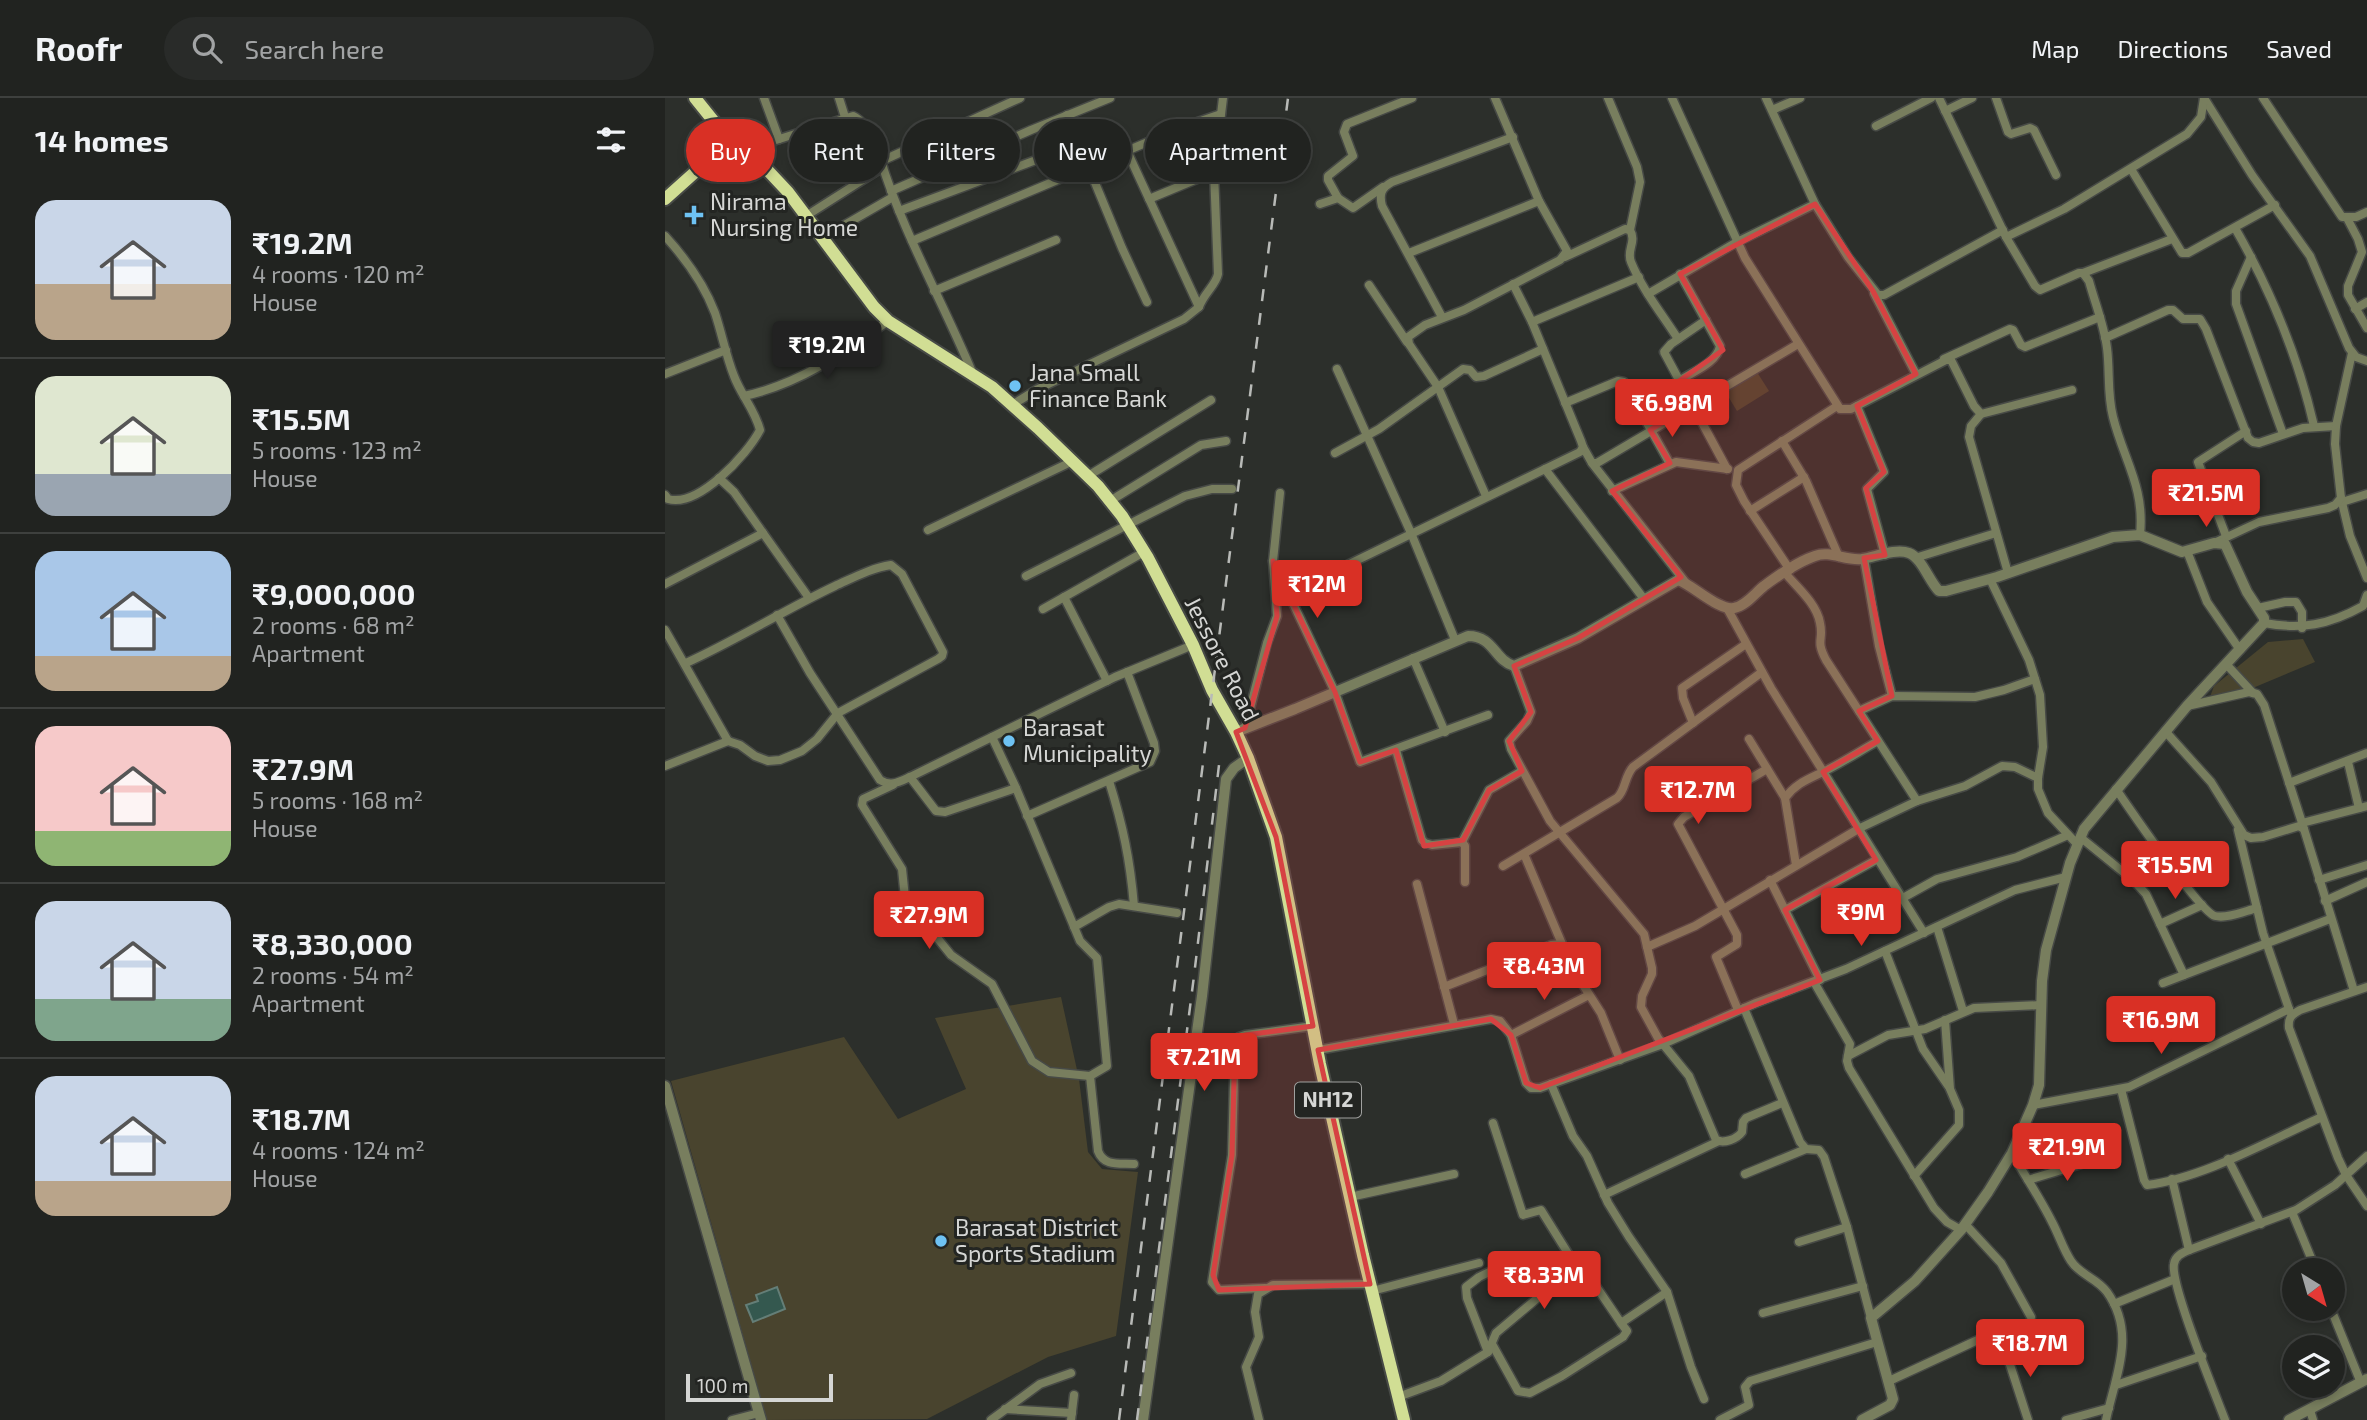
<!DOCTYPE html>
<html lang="en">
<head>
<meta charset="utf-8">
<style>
  body { margin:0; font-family:"Exo 2",sans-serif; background:#292b29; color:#f1f3f6; height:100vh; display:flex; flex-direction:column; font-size:26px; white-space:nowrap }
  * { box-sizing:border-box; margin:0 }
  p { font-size:23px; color:#a2a4a5 }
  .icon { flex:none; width:38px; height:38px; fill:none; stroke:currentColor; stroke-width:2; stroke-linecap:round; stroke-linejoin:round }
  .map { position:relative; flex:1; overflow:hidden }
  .sheet { display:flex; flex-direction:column; background:#212320; width:665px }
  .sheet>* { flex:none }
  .hud { position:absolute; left:21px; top:21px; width:665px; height:63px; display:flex; gap:14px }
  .needle { width:46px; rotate:143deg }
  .buttons { position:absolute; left:1617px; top:1160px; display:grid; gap:14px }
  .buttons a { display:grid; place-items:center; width:63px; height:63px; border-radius:50%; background:#212320; box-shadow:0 4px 10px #0003,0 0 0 2px #3e403e; font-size:35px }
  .scale { position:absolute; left:21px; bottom:18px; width:147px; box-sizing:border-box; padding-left:7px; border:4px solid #d5d6d4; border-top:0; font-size:19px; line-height:24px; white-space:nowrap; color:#d5d6d4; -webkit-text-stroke:5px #232522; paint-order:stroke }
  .price { position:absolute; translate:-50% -60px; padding:0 16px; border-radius:7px; background:#d93025; color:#fff; font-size:23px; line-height:46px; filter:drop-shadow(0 2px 4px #0008) }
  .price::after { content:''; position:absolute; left:50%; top:42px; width:21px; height:16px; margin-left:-10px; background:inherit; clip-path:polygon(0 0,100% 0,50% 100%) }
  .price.current { background:#222; color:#fff }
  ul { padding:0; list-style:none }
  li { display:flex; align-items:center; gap:21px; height:175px; padding:0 35px }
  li+li { border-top:2px solid #3e403e }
  li span { display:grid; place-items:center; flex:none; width:196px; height:140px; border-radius:21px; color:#555 }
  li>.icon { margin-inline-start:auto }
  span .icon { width:84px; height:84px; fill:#fffc; stroke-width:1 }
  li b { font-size:30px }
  h2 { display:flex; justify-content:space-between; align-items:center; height:84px; padding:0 35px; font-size:30px }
  .chip { padding:0 24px; border-radius:32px; background:#212320; box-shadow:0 4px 10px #0003,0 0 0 2px #3e403e; font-size:24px; line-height:63px }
  .chip.current { background:#d93025; color:#fff }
  header { display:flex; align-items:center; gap:42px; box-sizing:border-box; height:98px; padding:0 35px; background:#212320; border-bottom:2px solid #3e403e }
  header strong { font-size:33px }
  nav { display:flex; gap:38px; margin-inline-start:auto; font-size:24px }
  .search { width:490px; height:63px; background:#292b29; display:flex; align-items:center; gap:18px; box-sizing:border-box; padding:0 24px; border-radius:38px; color:#a2a4a5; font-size:26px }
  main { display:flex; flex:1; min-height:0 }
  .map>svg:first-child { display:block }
</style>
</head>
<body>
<header>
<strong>Roofr</strong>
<div class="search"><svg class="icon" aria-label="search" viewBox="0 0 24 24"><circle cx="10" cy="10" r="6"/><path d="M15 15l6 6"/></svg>Search here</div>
<nav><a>Map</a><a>Directions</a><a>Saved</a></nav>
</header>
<main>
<section class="sheet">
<h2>14 homes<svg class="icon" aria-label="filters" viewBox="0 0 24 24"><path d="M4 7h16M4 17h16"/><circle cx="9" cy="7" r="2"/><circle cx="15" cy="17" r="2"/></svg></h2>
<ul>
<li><span style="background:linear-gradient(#c9d6e8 60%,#b9a48a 0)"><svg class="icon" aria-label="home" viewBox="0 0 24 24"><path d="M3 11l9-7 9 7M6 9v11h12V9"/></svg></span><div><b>₹19.2M</b><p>4 rooms · 120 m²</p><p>House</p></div></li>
<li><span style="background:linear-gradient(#dfe7d0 70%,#9aa5b1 0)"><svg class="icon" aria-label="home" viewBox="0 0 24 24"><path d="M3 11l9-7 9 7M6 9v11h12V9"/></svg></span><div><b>₹15.5M</b><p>5 rooms · 123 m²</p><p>House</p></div></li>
<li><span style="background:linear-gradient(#a9c7e8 75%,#b9a48a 0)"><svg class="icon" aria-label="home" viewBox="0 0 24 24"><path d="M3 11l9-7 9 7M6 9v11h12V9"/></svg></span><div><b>₹9,000,000</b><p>2 rooms · 68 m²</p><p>Apartment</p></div></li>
<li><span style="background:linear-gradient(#f6c9c9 75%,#8fb573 0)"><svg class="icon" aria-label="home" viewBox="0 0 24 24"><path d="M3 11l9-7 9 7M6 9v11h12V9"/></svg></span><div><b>₹27.9M</b><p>5 rooms · 168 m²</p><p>House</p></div></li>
<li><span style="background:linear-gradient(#c9d6e8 70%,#7fa58c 0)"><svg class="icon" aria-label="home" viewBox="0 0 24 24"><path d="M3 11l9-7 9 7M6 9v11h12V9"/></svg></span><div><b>₹8,330,000</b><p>2 rooms · 54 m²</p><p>Apartment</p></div></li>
<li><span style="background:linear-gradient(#c9d6e8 75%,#b9a48a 0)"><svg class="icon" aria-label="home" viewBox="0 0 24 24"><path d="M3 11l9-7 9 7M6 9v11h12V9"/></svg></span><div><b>₹18.7M</b><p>4 rooms · 124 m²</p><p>House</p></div></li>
</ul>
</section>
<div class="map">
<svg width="1702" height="1322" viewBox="0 0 1702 1322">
  <rect width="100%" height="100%" fill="#2c2f2b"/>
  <g fill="#49442e">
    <path d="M1090,271L1104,293L1072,313L1058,290Z"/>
    <path d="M1638,541L1650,564L1583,592L1545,599L1549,588L1603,544Z"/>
    <path d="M396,899L414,981L423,1054L437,1071L473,1074L451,1238L383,1259L262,1321L102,1322L6,983L179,939L233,1021L301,991L270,920Z"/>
  </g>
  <path fill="#34584f" stroke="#647e77" stroke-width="2" d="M112,1189L120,1211L88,1224L81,1207L93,1203L91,1197Z"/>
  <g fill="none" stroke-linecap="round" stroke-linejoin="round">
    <g stroke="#474a46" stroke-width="11">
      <g id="minor">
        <path d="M99,0L114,41"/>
        <path d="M174,0L180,19"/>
        <path d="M943,0L972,69L975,84L965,132"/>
        <path d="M1007,0L1080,160L1175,311H1186L1281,262H1286L1309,308L1316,316L1407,292"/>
        <path d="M1101,0L1150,106L1183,159L1213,197H1219L1338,132"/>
        <path d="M1274,0L1341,139L1370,188L1375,192L1414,175H1418L1424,183C1430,205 1439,227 1442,250C1445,273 1442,296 1448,319C1459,363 1480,389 1475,437"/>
        <path d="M1331,0L1343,34L1346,36L1365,30L1369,32L1391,77"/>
        <path d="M1539,0L1587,77L1645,158L1684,250L1691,259L1702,263"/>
        <path d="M1598,0L1677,119H1691L1702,114"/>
        <path d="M1107,12L1135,0"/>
        <path d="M1280,13L1307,0"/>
        <path d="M402,17L457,150L482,204"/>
        <path d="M1211,28L1266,0"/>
        <path d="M79,52L188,18C204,25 206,47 215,60L221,61L355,0"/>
        <path d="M215,60C238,135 277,202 307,274"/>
        <path d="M1466,71L1517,155H1523L1610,107"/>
        <path d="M226,93L366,32L445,0"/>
        <path d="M673,100L663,82V78L688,58L679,34L682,26L747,0"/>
        <path d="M484,101L549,74"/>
        <path d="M655,106L673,100L688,110L718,89"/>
        <path d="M234,113L414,46"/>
        <path d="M141,118L218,69"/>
        <path d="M1682,120L1693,141L1697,154L1683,188V197L1702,230"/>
        <path d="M1570,130C1605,191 1633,259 1649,328"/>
        <path d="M0,138C21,161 39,186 50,215C57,236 61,258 69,278C76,297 90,312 95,332C82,357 33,410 3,401L0,397"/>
        <path d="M1341,139L1399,111L1522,36L1536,19L1539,0"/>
        <path d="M157,140L228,99"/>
        <path d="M247,143L521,28L556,16"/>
        <path d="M744,155L874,103"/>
        <path d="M900,159L960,131L965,132C972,144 961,152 966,164C977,191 997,216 1013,241"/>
        <path d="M1586,159L1571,193V206L1618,336"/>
        <path d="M1418,175L1507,141"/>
        <path d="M704,187L742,244"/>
        <path d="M269,193L391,142"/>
        <path d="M1209,195L1251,276"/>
        <path d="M983,196L1072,144L1150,106"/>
        <path d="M534,209C539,195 551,187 553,176L549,74L558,0"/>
        <path d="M1690,211L1702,204"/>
        <path d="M777,219L717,108C714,96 716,90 727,84L848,39"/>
        <path d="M1041,222L1006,246L999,254L1062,371"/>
        <path d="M867,224L974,179"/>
        <path d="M1440,240L1503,212H1508L1518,221H1535L1541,231L1583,340L1588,344L1594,345L1638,330L1671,328"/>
        <path d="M1279,261L1345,231L1348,232L1356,247L1360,249L1435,219"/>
        <path d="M672,271L746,435L790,542"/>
        <path d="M0,276L61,252"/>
        <path d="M1014,283C1027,274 1052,265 1055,248L1015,176"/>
        <path d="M79,298C135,286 178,255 223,223"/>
        <path d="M900,305L953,283L959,284L1005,366"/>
        <path d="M347,307L373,291L519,221L534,209L462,53"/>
        <path d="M1192,308L1219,374L1202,391L1220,457"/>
        <path d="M1316,316L1306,328L1304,339L1343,475"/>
        <path d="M1117,343L1141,383L1174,459"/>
        <path d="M918,349L927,365H932L1133,246"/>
        <path d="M670,355L714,331L798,271L805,272L811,279L819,278L878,251"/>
        <path d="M927,365L1021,485"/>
        <path d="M880,371L979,501"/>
        <path d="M423,378L546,302"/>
        <path d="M54,380L69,394L144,500"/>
        <path d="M947,393L1011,364L1063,371"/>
        <path d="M821,398L773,289L744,246L743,239L760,227L799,212L895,162L902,153L874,103L830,0"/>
        <path d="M1676,400L1685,438L1702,480"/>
        <path d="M445,403L536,347L561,343"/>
        <path d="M1677,404L1702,396"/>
        <path d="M1085,413L1139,379"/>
        <path d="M263,432L408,363"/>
        <path d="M1561,438L1533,364L1581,333"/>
        <path d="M1549,445L1594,424L1663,410L1670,407L1676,400L1670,346L1671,328L1687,255"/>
        <path d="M1522,453L1542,504L1575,552"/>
        <path d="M1199,460L1214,548L1227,598"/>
        <path d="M1250,460L1331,435"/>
        <path d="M608,463L670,594L695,664L823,617"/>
        <path d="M674,471L915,354L918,349L916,343L867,224L848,186"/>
        <path d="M1125,472L1079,403L1071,387L1073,372L1172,308"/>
        <path d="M1120,475C1132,489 1152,506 1155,525C1159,543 1150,541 1161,562L1252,703"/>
        <path d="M361,478L520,398L547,391H567"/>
        <path d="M1325,481L1364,562L1375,597L1378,649L1373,680V691L1383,715L1411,745"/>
        <path d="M0,486L98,435"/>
        <path d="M399,499L442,583"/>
        <path d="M1062,510L1106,590L1259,835"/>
        <path d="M1593,510L1620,504H1631L1637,514V530"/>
        <path d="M378,511L479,454"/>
        <path d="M112,517L145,575L215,682C226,689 234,684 245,679L450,579L528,547"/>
        <path d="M1599,525C1636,532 1664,527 1698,508L1702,497"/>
        <path d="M0,532L63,643"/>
        <path d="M748,560L780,634"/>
        <path d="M1561,566L1588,595"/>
        <path d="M849,568L866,614L862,623L844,643L846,651L885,723L979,836L987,870V876L977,898L976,909L993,940L1024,978L1051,1042C1059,1046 1072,1041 1077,1034L1078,1024L1081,1020L1117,1005"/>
        <path d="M1522,608L1584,594L1592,596L1599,607L1639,731"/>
        <path d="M1194,613L1227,598L1310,599L1339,592L1370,581"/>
        <path d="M1028,625L1018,600L1017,590L1081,546"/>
        <path d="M580,630L602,545L612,518L608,463L615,395"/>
        <path d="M1500,633L1546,684L1579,737L1586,740L1598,739L1634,728L1639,731L1689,893"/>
        <path d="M327,639L351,690L415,843L432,860L442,968L425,978L433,1053C439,1069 455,1065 469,1066"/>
        <path d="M1084,641L1120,700"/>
        <path d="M731,652L757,742L760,745L767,747L797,744L800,748V784"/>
        <path d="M1683,664L1694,710"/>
        <path d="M0,668L63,643L75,647L90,658L103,663L115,662L137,653L152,641L173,615L273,561L277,558L278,554L237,476L226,467C206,470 188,480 170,488C119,512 72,542 21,565"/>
        <path d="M245,679L271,713L280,714L351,690"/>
        <path d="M444,683C458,728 465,761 469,808"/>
        <path d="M1624,685L1702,655"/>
        <path d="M228,687L198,701L197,707L237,771L240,800L286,857L327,886L367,963L384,974L425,978"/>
        <path d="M1451,691C1464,710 1535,814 1550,818C1562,821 1580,813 1592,810"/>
        <path d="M362,718L485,664L490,653L489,645L462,574"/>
        <path d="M1637,725L1702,708"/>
        <path d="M1573,732L1598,835L1625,914"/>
        <path d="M1415,739L1468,782L1481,796L1519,877"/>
        <path d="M797,744L824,692L857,673"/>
        <path d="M859,756L897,846"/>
        <path d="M1131,767L1120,700C1131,685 1144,681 1160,673C1178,664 1195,653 1213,643"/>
        <path d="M838,768L952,700C961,692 959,679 968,669L1097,574"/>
        <path d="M1105,782L1155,882"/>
        <path d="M1654,782L1702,767"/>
        <path d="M752,786L789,926"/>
        <path d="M1236,801L1272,781L1352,759L1403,737"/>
        <path d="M1660,803L1702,784"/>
        <path d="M1120,812L1211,762"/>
        <path d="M1495,826L1537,807"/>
        <path d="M409,829L444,809L454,806L512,815"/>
        <path d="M1272,829L1298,913"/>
        <path d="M982,849L1030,828L1195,730L1252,703L1300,688L1337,668L1350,669L1373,680"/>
        <path d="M1220,853L1258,951L1284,989"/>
        <path d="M1149,884L1185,946L1182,963L1184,970L1269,1110L1282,1124L1296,1132"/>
        <path d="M1498,885L1665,821"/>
        <path d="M779,889L886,847L897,846L913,879L936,915L955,962"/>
        <path d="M1702,889L1635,912C1626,917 1623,920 1624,930L1673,1060L1681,1077L1702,1108"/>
        <path d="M1079,910L1135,1044L1141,1051L1154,1052L1159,1059L1182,1129L1206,1220"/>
        <path d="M1073,912L1051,859L1072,846V837L1013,726L1019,719L1102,671"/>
        <path d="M846,937L924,897"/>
        <path d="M653,952L826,921L835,923L846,937L861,985L866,990H875L998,946L1091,905L1181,871L1350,792L1401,779"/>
        <path d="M1183,958L1223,937L1260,931L1309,910L1376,907"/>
        <path d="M886,986L908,1038L922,1058L943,1105L964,1139L1002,1194L1026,1269L1039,1301"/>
        <path d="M1456,991L1479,1082L1482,1087C1539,1080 1605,1042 1657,1019"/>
        <path d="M1368,1007L1464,989L1624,911"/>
        <path d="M1347,1055C1360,1078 1375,1100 1387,1124C1394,1137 1398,1151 1406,1163C1415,1177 1432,1180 1442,1194C1472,1236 1450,1278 1441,1322"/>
        <path d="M1563,1061L1596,1126"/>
        <path d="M1080,1076L1141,1051"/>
        <path d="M1249,1078L1294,1027V1012L1285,991L1280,922"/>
        <path d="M1507,1081L1524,1152"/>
        <path d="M1363,1082L1433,1061"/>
        <path d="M939,1097L1054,1043"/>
        <path d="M685,1099L789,1076"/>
        <path d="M1627,1114L1651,1172"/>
        <path d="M1300,1126L1336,1165L1366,1219"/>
        <path d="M1134,1144L1182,1129"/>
        <path d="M907,1171L918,1169L956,1225L1002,1194"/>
        <path d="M600,1190L554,1192L547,1184L567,1057L570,945L574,939L580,937L648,928"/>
        <path d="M707,1193L814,1165"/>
        <path d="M1449,1206L1510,1181"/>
        <path d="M1666,1211L1696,1285"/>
        <path d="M1098,1215L1198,1188"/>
        <path d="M827,1246L853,1293L865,1295L897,1278L958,1239L962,1233L956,1225"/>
        <path d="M823,1254L802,1200L801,1189L814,1179L847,1163"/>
        <path d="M1224,1283L1330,1234L1336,1239L1363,1322"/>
        <path d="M1451,1287L1537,1258"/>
        <path d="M733,1299L776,1283L823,1254L831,1235L907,1171L909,1165L876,1112L858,1117L828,1025"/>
        <path d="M340,1311L407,1315"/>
        <path d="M1645,1312L1648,1322"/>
        <path d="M67,1322L94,1315"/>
        <path d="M326,1322L375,1286L406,1275"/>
        <path d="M406,1322L409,1297"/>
        <path d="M594,1322L581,1269L594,1239L590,1214L593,1196L608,1187L705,1186"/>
        <path d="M1055,1322L1084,1307L1080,1289L1085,1283L1212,1244"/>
        <path d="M1401,1322L1444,1310"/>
        <path d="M1560,1322C1550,1295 1505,1187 1509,1166C1510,1158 1517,1155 1524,1152L1631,1112L1670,1087L1702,1058"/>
      </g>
    </g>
    <g stroke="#474a46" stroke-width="13">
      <g id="tertiary">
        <path d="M571,634L630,611L803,538C829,538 829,562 849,568L913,540L1013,482C1028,487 1054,513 1069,510C1081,508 1090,495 1099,488C1114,477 1132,464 1150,458C1165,452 1180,463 1197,461C1210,459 1231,450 1244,455C1257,460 1264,483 1274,493H1281L1332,479L1448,439L1475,437L1517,454L1549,445L1560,446L1582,494L1599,520V525L1522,608L1419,731L1405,765L1381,852L1377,883L1374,987L1368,1007L1347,1055L1323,1094L1296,1132L1250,1183L1206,1220L1228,1301L1225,1307L1197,1322"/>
        <path d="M0,988L96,1322"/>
        <path d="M478,1322L537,898L561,681L569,670L583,660"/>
        <path d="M1624,1322L1702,1281"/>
      </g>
    </g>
    <g stroke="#474a46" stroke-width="16">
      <g id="trunk">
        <path d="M30,0L63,41L93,62L123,94L209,209L223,223L327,289L373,330L433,388L457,418L483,460L528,547L547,592L571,634L583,660L611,739L655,966L698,1157L739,1322"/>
        <path d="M0,101L38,67L63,41"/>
      </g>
    </g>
    <use href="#minor" stroke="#787e5e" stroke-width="8"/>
    <use href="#tertiary" stroke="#787e5e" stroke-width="10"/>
    <use href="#trunk" stroke="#d1de94" stroke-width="12"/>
    <g stroke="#b8bab7" stroke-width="2.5" stroke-dasharray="12 12" stroke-linecap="butt">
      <path d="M454,1322L623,0"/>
      <path d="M472,1322L529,878L554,667"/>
    </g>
  </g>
  <path fill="#d64242" fill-opacity="0.2" stroke="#d64242" stroke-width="5" stroke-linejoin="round" d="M1150,106L1208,193L1251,276L1192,308L1219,374L1201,390L1220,457L1199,460L1227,598L1194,613L1213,643L1158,674L1211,762L1120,812L1155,882L875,990L861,985L846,937L826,921L653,952L705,1186L554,1192L548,1177L567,1057L570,945L580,937L648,928L611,739L571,634L580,630L612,518L608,463L670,594L695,664L731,652L759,748L798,742L824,692L857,673L844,643L866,614L849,568L913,540L1016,479L947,393L1005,365L985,332L1027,307L1014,283L1058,252L1015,176Z"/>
  <g fill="#6ec2f3" stroke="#232522" stroke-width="2.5">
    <path d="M25.5 106.5h7v7h7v7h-7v7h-7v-7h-7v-7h7z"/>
    <circle cx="350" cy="288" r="7"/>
    <circle cx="344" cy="643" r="7"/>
    <circle cx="276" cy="1143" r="7"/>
  </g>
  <g text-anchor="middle" stroke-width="6" stroke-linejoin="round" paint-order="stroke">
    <rect fill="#232522" stroke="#a0a19f" stroke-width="2" x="630" y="984.5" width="66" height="35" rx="5"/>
    <g font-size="21" font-weight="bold" fill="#d5d6d4">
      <text x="663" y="1009">NH12</text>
    </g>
    <g font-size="23" fill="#d5d6d4" stroke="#232522" text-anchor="start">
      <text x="45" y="112">Nirama<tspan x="45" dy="26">Nursing Home</tspan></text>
      <text x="364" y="283">Jana Small<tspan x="364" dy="26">Finance Bank</tspan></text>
      <text x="358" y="638">Barasat<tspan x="358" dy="26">Municipality</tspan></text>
      <text x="290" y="1138">Barasat District<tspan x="290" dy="26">Sports Stadium</tspan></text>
    </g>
    <g font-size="23" fill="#d5d6d4" stroke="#232522">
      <text transform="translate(557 561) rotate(63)" y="8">Jessore Road</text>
    </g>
  </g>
</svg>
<div class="buttons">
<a><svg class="needle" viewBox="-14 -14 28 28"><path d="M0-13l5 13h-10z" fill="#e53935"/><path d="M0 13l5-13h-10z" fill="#a2a4a5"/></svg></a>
<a><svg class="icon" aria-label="layers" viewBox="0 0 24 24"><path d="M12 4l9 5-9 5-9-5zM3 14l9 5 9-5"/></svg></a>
</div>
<div class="scale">100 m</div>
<b class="price current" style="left:162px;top:283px">₹19.2M</b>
<b class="price" style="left:1007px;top:341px">₹6.98M</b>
<b class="price" style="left:1541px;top:431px">₹21.5M</b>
<b class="price" style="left:652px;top:522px">₹12M</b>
<b class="price" style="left:1033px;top:728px">₹12.7M</b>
<b class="price" style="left:1510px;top:803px">₹15.5M</b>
<b class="price" style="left:1196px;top:850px">₹9M</b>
<b class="price" style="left:264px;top:853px">₹27.9M</b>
<b class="price" style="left:879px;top:904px">₹8.43M</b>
<b class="price" style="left:1496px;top:958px">₹16.9M</b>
<b class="price" style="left:539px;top:995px">₹7.21M</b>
<b class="price" style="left:1402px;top:1085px">₹21.9M</b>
<b class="price" style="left:879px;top:1213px">₹8.33M</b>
<b class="price" style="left:1365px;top:1281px">₹18.7M</b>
<div class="hud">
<a class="chip current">Buy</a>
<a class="chip">Rent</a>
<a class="chip">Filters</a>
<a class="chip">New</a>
<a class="chip">Apartment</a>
</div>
</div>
</main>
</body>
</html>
